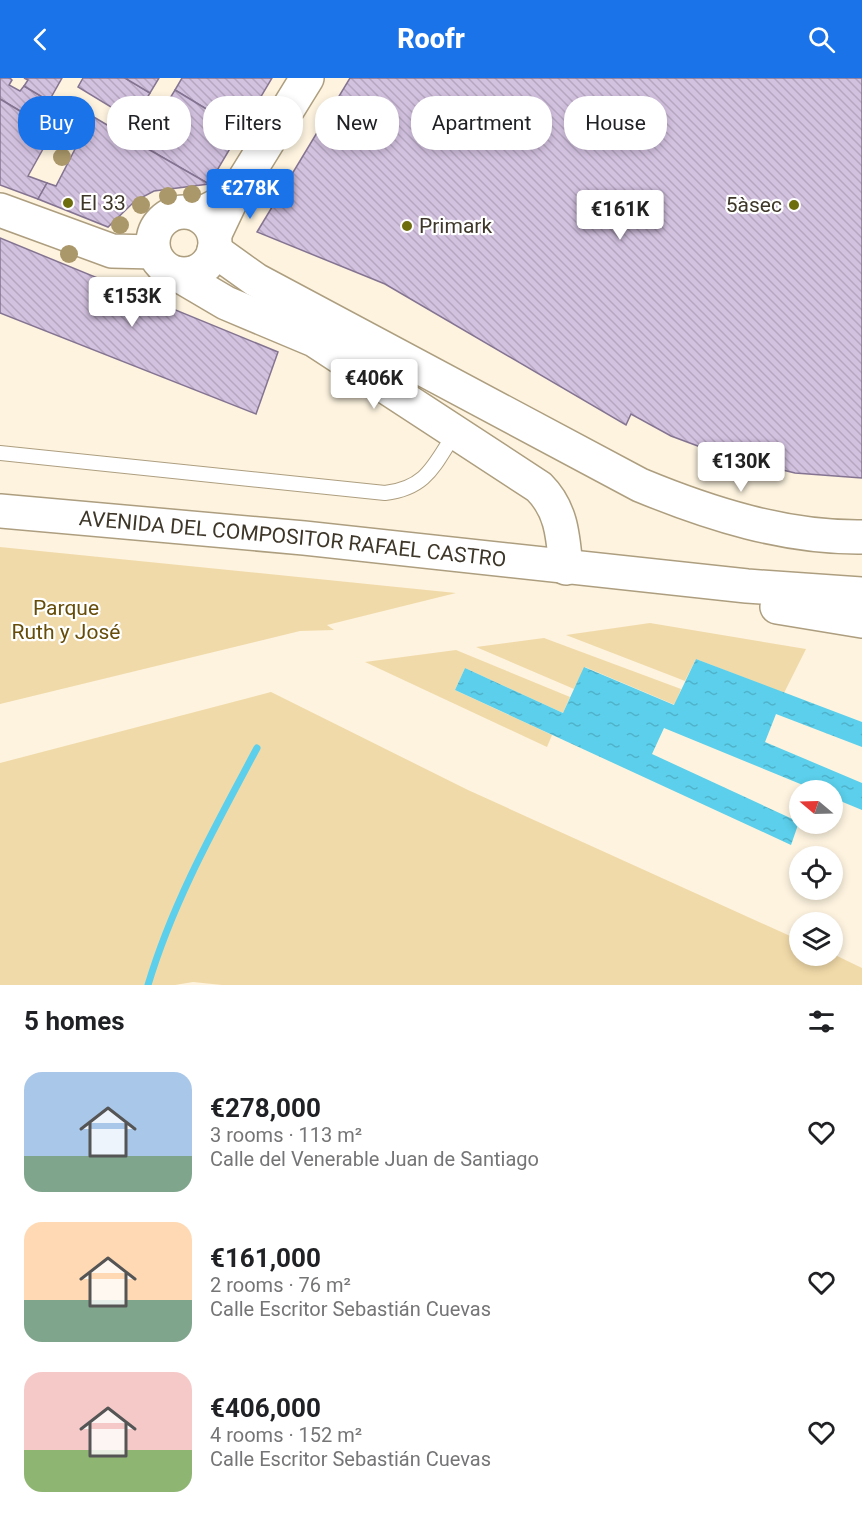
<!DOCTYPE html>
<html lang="en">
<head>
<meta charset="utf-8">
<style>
  body { margin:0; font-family:Roboto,sans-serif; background:#f2f2f2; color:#202124; height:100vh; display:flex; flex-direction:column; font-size:22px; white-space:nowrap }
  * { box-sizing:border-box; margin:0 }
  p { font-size:20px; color:#757577 }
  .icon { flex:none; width:33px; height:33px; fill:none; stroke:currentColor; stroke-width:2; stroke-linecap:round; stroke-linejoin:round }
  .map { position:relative; height:907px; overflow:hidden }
  .sheet { display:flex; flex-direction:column; background:#fff; flex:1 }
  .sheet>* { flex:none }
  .guide { position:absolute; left:18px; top:18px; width:826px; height:54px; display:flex; gap:12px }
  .needle { width:39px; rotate:289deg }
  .buttons { position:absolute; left:789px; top:702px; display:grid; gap:12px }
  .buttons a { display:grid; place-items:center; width:54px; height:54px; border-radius:50%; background:#fff; box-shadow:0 3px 9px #0003; font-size:30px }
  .price { position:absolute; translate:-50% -51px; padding:0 14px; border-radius:6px; background:#fff; color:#222; font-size:20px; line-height:39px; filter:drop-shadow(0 2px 3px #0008) }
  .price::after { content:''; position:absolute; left:50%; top:36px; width:18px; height:14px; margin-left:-9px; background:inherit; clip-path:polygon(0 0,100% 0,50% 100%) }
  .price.on { background:#1a73e8; color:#fff }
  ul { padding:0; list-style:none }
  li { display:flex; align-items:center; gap:18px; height:150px; padding:0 24px }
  li span { display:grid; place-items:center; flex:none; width:168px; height:120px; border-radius:18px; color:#555 }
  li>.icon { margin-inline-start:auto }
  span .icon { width:72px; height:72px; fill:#fffc; stroke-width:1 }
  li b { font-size:26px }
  h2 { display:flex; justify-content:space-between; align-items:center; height:72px; padding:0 24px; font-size:26px }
  .tag { padding:0 21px; border-radius:24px; background:#fff; box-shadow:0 3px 9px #0003; font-size:21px; line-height:54px }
  .tag.on { background:#1a73e8; color:#fff }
  header { display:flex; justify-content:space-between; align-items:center; height:78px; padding:0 24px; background:#1a73e8; color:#fff; font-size:27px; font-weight:800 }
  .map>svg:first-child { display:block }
</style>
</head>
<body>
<header><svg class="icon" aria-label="back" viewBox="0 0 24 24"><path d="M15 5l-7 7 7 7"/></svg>Roofr<svg class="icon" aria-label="search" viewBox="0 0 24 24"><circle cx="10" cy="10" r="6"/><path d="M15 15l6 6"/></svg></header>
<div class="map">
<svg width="862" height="907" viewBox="0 0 862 907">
  <defs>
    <pattern id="water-ripples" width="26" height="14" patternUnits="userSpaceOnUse" patternTransform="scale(1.5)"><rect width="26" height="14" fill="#5bcfeb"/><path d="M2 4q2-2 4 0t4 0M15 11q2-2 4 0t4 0" fill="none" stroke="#50b2ca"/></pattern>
    <pattern id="building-back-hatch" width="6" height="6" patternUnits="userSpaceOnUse" patternTransform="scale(1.5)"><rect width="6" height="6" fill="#d3c1e0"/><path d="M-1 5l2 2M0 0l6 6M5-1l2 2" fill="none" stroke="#b6a6c0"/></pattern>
  </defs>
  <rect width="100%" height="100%" fill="#fdf3df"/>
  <g fill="#f1daa9">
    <path d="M0,469L456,515L327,547L334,552L300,553L0,626Z"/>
    <path d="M650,545L806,571L784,615L696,581L685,603L566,557Z"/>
    <path d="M544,560L681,611L675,627L585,589L574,611L476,569Z"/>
    <path d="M456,572L570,619L563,635L465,590L455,612L552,657L547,669L365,584Z"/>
    <path d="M271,614L468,712L799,862L800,878L833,876L862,890V907H222L193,904L175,907H0V685Z"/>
  </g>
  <path fill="url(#water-ripples)" d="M696,581L862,644V669L776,636L765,664L862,705V732L833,720L832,712H815L664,650L652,676L799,744L791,767L455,612L465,590L563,635L584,589L674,627Z"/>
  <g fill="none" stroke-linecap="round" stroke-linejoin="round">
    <path stroke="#5bcfeb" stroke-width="7" d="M148,907C173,823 216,747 257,670"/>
  </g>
  <g fill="url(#building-back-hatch)" stroke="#857491" stroke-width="1.5">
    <path d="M0,0H10L12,2L9,7L20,13L24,8L49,23L37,43L0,21Z"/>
    <path d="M24,0H62L49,23L24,8L28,2Z"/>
    <path d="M83,0H125L150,15L137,37L129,40L78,9Z"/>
    <path d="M125,0H159L150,15Z"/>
    <path d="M182,0H272L241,52L175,12Z"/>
    <path d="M350,0H862V400L795,395L722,377L671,358L631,336L626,347L385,206L257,154Z"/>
    <path d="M175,12L241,52L209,106L141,67Z"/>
    <path d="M0,21L53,53L28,98L47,105L38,121L0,107Z"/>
    <path d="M92,38L141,67L209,106L154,113L135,123L108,149L38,121L47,105L56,108Z"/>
    <path d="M0,160L278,274L256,336L0,235Z"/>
  </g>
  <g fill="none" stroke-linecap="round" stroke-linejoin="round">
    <g stroke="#ad9e7f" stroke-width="16">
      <path id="service" d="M0,375L385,415C427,410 434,387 455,355"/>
    </g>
    <g stroke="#ad9e7f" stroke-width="30">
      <g id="minor">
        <path d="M194,136L223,121L239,107"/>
        <path d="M215,163L244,102"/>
      </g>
    </g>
    <g stroke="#ad9e7f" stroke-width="36">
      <g id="tertiary">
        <path d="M244,102L307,0"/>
        <path d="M0,132L112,173L154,174"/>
        <circle cx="184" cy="165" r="31"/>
        <path d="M214,172L256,202L640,407C710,436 786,460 862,459"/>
        <path d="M175,195L226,225L314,262L539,409C562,432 563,459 566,490"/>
      </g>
    </g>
    <g stroke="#ad9e7f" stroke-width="36">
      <g id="primary">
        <path id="s1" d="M0,433L304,460L747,508L862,516"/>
        <path d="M777,529L862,543"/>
      </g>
    </g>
    <use href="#service" stroke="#fff" stroke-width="14"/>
    <use href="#minor" stroke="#fff" stroke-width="27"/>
    <use href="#tertiary" stroke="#fff" stroke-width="33"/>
    <use href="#primary" stroke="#fff" stroke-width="33"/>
  </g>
  <g fill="#aa986a">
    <circle cx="54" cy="27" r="9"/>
    <circle cx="153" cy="36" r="9"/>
    <circle cx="85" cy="41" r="9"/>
    <circle cx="62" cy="79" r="9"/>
    <circle cx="192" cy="116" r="9"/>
    <circle cx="168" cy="118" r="9"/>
    <circle cx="141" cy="127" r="9"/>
    <circle cx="120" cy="147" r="9"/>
    <circle cx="69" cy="176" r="9"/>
  </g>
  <g fill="#6e6d0d" stroke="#fff" stroke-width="2">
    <circle cx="68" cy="125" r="6"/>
    <circle cx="794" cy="127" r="6"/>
    <circle cx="407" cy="148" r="6"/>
  </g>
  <g text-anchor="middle" stroke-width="4.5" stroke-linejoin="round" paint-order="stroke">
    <g font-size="21" fill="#3d3629" stroke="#fff" text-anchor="start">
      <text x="80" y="132">El 33</text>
      <text x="782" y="134" text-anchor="end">5àsec</text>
      <text x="419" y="155">Primark</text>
    </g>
    <g font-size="21" fill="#3d3629" stroke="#fff">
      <text dy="7" stroke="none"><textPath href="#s1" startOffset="294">AVENIDA DEL COMPOSITOR RAFAEL CASTRO</textPath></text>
    </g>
    <g font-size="21" fill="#664d0a" stroke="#fff">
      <text x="66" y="537">Parque<tspan x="66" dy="24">Ruth y José</tspan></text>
    </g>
  </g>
</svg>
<div class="buttons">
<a><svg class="needle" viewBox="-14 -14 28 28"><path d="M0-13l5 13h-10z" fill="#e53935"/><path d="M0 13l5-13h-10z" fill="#757577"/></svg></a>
<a><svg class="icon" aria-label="locate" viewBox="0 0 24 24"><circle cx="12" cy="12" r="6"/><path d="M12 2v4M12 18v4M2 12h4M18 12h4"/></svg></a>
<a><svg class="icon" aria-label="layers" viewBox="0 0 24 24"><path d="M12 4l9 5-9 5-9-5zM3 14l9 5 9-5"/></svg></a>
</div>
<b class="price on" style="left:250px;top:142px">€278K</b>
<b class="price" style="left:620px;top:163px">€161K</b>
<b class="price" style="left:132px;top:250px">€153K</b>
<b class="price" style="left:374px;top:332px">€406K</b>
<b class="price" style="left:741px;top:415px">€130K</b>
<div class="guide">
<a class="tag on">Buy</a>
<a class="tag">Rent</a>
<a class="tag">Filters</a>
<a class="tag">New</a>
<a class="tag">Apartment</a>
<a class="tag">House</a>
</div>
</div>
<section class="sheet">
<h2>5 homes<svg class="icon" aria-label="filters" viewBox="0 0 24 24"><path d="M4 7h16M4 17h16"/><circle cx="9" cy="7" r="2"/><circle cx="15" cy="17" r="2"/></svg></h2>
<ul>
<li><span style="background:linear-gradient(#a9c7e8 70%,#7fa58c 0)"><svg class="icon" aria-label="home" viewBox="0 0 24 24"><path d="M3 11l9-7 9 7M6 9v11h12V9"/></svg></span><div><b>€278,000</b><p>3 rooms · 113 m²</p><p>Calle del Venerable Juan de Santiago</p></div><svg class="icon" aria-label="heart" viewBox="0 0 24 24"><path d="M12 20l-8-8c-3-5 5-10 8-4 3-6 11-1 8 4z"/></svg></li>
<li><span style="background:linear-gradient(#ffd9b3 65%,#7fa58c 0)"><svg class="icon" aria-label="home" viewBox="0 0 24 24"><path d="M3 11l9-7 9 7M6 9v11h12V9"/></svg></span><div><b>€161,000</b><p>2 rooms · 76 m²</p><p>Calle Escritor Sebastián Cuevas</p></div><svg class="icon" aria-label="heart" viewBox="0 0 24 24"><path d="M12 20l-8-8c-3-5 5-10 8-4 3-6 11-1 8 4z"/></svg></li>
<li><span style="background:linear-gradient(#f6c9c9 65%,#8fb573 0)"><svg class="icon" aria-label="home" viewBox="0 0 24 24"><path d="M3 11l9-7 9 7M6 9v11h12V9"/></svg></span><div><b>€406,000</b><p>4 rooms · 152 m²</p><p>Calle Escritor Sebastián Cuevas</p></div><svg class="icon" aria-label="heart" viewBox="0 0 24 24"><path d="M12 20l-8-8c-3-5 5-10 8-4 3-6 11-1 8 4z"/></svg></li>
</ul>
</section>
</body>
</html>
